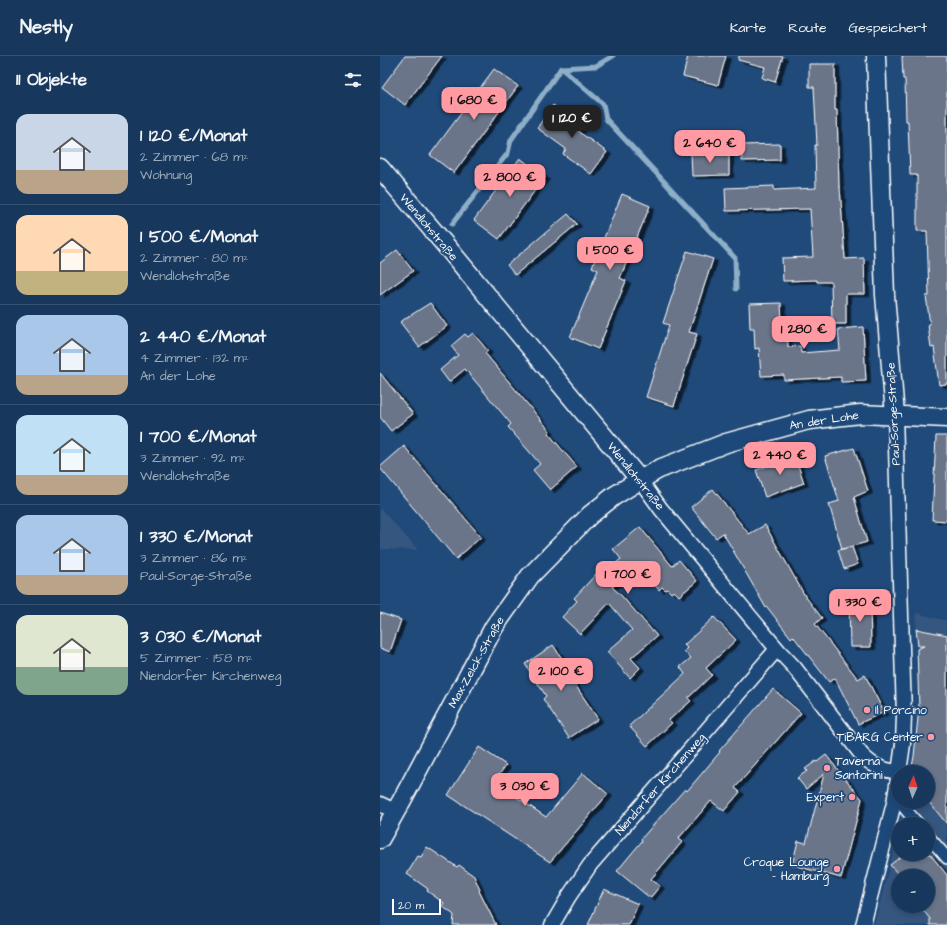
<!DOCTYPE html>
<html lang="de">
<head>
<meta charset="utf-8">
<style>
  body { margin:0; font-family:"Architects Daughter",sans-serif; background:#244365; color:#f1f3f6; height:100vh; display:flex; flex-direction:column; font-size:15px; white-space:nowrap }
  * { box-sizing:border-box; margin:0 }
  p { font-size:13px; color:#9eacbb }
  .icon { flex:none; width:22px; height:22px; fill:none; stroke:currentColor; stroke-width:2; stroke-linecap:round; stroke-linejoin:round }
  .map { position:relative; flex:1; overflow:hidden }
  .panel { display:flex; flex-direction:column; background:#17385c; width:380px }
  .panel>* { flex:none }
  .needle { width:26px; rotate:3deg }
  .buttons { position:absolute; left:511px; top:709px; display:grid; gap:8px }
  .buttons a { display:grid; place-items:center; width:44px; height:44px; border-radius:50%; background:#17385c; box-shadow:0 2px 6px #0003,0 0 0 1px #365272; font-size:20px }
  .scale { position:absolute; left:12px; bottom:10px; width:49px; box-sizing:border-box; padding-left:4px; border:2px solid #fff; border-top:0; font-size:11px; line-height:14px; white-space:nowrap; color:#fff; -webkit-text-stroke:3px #1f4a7a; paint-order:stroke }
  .price { position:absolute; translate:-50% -34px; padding:0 9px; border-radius:8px; background:#ff9aa2; color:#111; font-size:13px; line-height:26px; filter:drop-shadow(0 1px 2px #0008) }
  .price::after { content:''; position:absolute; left:50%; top:24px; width:12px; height:9px; margin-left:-6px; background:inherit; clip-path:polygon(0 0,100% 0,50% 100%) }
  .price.selected { background:#222; color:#fff }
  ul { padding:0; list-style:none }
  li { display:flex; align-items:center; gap:12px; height:100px; padding:0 16px }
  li+li { border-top:1px solid #365272 }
  li span { display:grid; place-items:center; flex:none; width:112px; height:80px; border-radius:12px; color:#555 }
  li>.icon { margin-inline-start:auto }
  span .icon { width:48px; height:48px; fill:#fffc; stroke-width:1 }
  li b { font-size:17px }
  h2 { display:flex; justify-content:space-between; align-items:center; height:48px; padding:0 16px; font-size:17px }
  header { display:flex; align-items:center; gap:24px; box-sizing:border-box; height:56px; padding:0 20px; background:#17385c; border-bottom:1px solid #365272 }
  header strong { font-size:19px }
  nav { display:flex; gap:22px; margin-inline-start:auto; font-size:14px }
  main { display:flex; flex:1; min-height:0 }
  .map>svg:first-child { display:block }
</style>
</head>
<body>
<header>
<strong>Nestly</strong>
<nav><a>Karte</a><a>Route</a><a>Gespeichert</a></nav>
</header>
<main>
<section class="panel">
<h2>11 Objekte<svg class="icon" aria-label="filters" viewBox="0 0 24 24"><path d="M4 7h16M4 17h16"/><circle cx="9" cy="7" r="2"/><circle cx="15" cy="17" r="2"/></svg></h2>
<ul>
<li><span style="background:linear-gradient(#c9d6e8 70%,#b9a48a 0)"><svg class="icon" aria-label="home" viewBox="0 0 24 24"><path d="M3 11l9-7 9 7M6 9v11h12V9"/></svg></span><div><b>1 120 €/Monat</b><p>2 Zimmer · 68 m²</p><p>Wohnung</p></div></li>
<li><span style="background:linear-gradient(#ffd9b3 70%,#c2b280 0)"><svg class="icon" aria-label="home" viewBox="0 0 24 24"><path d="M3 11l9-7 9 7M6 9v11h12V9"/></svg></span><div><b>1 500 €/Monat</b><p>2 Zimmer · 80 m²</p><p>Wendlohstraße</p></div></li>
<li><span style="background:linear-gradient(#a9c7e8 75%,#b9a48a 0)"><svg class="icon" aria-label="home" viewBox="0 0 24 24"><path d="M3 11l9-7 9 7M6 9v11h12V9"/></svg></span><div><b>2 440 €/Monat</b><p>4 Zimmer · 132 m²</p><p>An der Lohe</p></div></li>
<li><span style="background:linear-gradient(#bfe0f5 75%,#b9a48a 0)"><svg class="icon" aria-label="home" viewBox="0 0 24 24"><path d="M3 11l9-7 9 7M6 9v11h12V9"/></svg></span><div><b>1 700 €/Monat</b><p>3 Zimmer · 92 m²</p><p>Wendlohstraße</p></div></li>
<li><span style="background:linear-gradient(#a9c7e8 75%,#b9a48a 0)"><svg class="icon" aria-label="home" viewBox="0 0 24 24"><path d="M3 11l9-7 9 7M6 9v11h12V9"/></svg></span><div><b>1 330 €/Monat</b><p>3 Zimmer · 86 m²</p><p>Paul-Sorge-Straße</p></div></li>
<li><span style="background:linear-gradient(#dfe7d0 65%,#7fa58c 0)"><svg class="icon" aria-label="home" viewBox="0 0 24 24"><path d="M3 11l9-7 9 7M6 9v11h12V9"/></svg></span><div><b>3 030 €/Monat</b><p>5 Zimmer · 158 m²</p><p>Niendorfer Kirchenweg</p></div></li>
</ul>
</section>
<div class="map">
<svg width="567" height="869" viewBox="0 0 567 869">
  <defs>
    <filter id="shadow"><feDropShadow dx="4.5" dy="2.5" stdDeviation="0" flood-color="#0009"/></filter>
  </defs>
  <rect width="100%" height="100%" fill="#1f4a7a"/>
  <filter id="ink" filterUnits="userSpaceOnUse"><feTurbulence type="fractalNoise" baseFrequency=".025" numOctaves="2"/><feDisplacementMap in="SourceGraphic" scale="8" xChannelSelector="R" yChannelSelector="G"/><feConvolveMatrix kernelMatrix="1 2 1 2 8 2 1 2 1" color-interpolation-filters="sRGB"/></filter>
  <g filter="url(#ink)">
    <g fill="#36577f" fill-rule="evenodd">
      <path d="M0,452L38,494L0,493Z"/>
      <path d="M536,557L567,565V869H494L518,779V798H548V768H521L522,763L518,757L522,746H548V716L534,700L539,649ZM518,820H548V850H518Z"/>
    </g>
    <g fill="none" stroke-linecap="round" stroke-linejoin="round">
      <g stroke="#8faec7" stroke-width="5">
        <path d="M181,12L223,48L226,63L355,202L356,233"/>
        <path d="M72,168L128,97L131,84L181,12L216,10L233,0"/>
      </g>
    </g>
    <g fill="#6b758a" stroke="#fff" filter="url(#shadow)">
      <path d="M25,0H62L25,49L2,31Z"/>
      <path d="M308,0H346L338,29L303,20Z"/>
      <path d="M359,0H403L395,26L382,22L385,11L358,4Z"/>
      <path d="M522,0H567V328L559,329L554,291L551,292L548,269L550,268L546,240H549L547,175H537V119H530L528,65H526L525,23H523Z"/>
      <path d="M429,8H455V54H457L459,131H460L465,203L484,202L485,238H466V268H452L451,226H437V224L403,225L402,202L433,201L430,153L346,155L345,132L394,130V134L436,132L435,89H437L434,31H429Z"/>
      <path d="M114,13L138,30L74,117L50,99Z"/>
      <path d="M173,49L203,70L199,76L227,96L211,118L183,98L186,93L157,72Z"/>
      <path d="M400,88V104L362,105L361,89Z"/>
      <path d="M349,96V119L312,120L311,97Z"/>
      <path d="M140,102L165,121L119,183L94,164Z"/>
      <path d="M242,138L270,150L240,222L246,225L218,293L190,281L218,214L212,211Z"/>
      <path d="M188,158L197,168L135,219L127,209Z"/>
      <path d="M17,194L33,215L0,239V207Z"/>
      <path d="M307,195L333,203L309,276L317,278L294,350L266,341L289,269L283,267Z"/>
      <path d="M50,247L67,270L39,291L20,266Z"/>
      <path d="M401,247L402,267H407L408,291L420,290L421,297L460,294L458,273L483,271L486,325L461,326V321L404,324V319L381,320L379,292L375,293L374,272H370L369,248Z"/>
      <path d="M93,277L108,295L105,297L170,375L168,377L197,411L170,434L153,414L160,408L128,371L131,368L85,313L69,326L60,314L78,299L71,290L85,278L88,281Z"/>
      <path d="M0,317L33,358L11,375L0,361Z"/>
      <path d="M556,380H567V465L552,464Z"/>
      <path d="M24,390L101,481L76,503L0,412V411Z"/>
      <path d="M474,392L488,435L474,441L487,486L462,493L449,448L459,445L445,400Z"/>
      <path d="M415,400L424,427L385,441L376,414Z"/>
      <path d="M333,433L369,478L385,469L425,540L442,562L435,568L478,623L485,619L504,656L478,668L455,622L449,626L413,580L411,582L387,551L386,552L343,477L336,482L311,451Z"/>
      <path d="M260,471L292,510L299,504L317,525L299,540L294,535L291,537L287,533L285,534L282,531L279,534L259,510L232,531L240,538L277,580L251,602L260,612L250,622L227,596L252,574L229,547L200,578L182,561L197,545L194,542L217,517L220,520L241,503L233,493Z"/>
      <path d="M472,491L478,508L464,513L458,494Z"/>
      <path d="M469,543H490L491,591H470Z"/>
      <path d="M0,557L21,564L10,596L0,592Z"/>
      <path d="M334,561L356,584L326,612L332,619L308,642L311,645L289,664L292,667L267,690L249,670L305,618L300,611L311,602L304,595L307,592L304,589Z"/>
      <path d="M536,573L567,579V768L548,745V716H531L534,700L539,652L537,593L544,590H538Z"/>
      <path d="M173,589L195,622L192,624L218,663L189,682L163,643L166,640L145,608Z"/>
      <path d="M393,633L421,657L355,732L360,736L344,755L331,745L298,783L302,786L271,823L280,830L270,842L237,815L262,785L261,783L305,733L307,735L340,696L339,695Z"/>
      <path d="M99,691L126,709L114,726L166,761L203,717L228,738L170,806L68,739Z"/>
      <path d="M446,699L482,743L461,822L412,809L418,785L426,787L444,718L426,733L417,722L427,715L425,713L436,705L437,706Z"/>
      <path d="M47,791L77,811L79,809L94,820L100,834L99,835L116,869H73L74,859L62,850L64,847L47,835L48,833L27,818L38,800L41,801Z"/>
      <path d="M524,798H550L567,819V869H550V863L540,850H548V820H520L510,809Z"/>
      <path d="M224,833L258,848L249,869H208Z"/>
    </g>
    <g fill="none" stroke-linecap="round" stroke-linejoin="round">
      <g stroke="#fff" stroke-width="14">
        <g id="pedestrian">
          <path d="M514,747L521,748L538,768"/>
          <path d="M548,780L567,802"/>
        </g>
      </g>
      <g stroke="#fff" stroke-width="17">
        <g id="minor">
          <path d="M515,359L524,659L523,688L519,716"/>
          <path d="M260,424L281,453L397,593L414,611L481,698C492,710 502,714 518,716"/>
          <path d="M0,748L15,755"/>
          <path d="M172,869L189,840L210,809L397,593"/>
          <path d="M483,869L514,747L518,723"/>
        </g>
      </g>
      <g stroke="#fff" stroke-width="21">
        <g id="tertiary">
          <path d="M496,0L505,239L515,359"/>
          <path d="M0,112L67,191L260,424"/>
          <path d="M0,783L22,744L114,571L150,520L210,459L234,440L260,424L279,413L346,387L429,364L480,358L567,362"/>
        </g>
      </g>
      <use href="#pedestrian" stroke="#1f4a7a" stroke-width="11"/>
      <use href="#minor" stroke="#1f4a7a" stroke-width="14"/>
      <use href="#tertiary" stroke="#1f4a7a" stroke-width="18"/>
    </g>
  </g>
  <g fill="#ff9aa2" stroke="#1f4a7a" stroke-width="1.5">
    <circle cx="487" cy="654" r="4"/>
    <circle cx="551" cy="681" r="4"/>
    <circle cx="447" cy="712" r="4"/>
    <circle cx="472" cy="741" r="4"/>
    <circle cx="457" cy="813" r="4"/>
  </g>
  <g text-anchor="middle" stroke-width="3.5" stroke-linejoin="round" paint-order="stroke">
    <g font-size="12" fill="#fff" stroke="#1f4a7a">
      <text transform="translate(49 171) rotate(50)" y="4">Wendlohstraße</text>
      <text transform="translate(513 358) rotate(-93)" y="4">Paul-Sorge-Straße</text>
      <text transform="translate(444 364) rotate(-9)" y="4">An der Lohe</text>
      <text transform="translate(256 420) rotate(51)" y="4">Wendlohstraße</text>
      <text transform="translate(96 606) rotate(-61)" y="4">Max-Zelck-Straße</text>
      <text transform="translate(280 728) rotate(-49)" y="4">Niendorfer Kirchenweg</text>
    </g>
    <g font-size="12" fill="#fff" stroke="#1f4a7a" text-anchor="end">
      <text x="495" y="658" text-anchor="start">Il Porcino</text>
      <text x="543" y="685">TiBARG Center</text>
      <text x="455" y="709" text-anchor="start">Taverna<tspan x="455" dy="14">Santorini</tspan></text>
      <text x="464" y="745">Expert</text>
      <text x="449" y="810">Croque Lounge<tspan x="449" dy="14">- Hamburg</tspan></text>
    </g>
  </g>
</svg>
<div class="buttons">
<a><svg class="needle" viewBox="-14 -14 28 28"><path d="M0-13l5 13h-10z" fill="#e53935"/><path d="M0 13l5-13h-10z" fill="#9eacbb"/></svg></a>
<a>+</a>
<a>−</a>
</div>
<div class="scale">20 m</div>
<b class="price" style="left:94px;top:65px">1 680 €</b>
<b class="price selected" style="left:192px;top:83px">1 120 €</b>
<b class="price" style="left:330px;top:108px">2 640 €</b>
<b class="price" style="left:130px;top:142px">2 800 €</b>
<b class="price" style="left:230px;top:215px">1 500 €</b>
<b class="price" style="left:424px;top:294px">1 280 €</b>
<b class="price" style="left:400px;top:420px">2 440 €</b>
<b class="price" style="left:248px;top:539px">1 700 €</b>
<b class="price" style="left:480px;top:567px">1 330 €</b>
<b class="price" style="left:181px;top:636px">2 100 €</b>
<b class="price" style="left:145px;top:751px">3 030 €</b>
</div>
</main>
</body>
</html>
